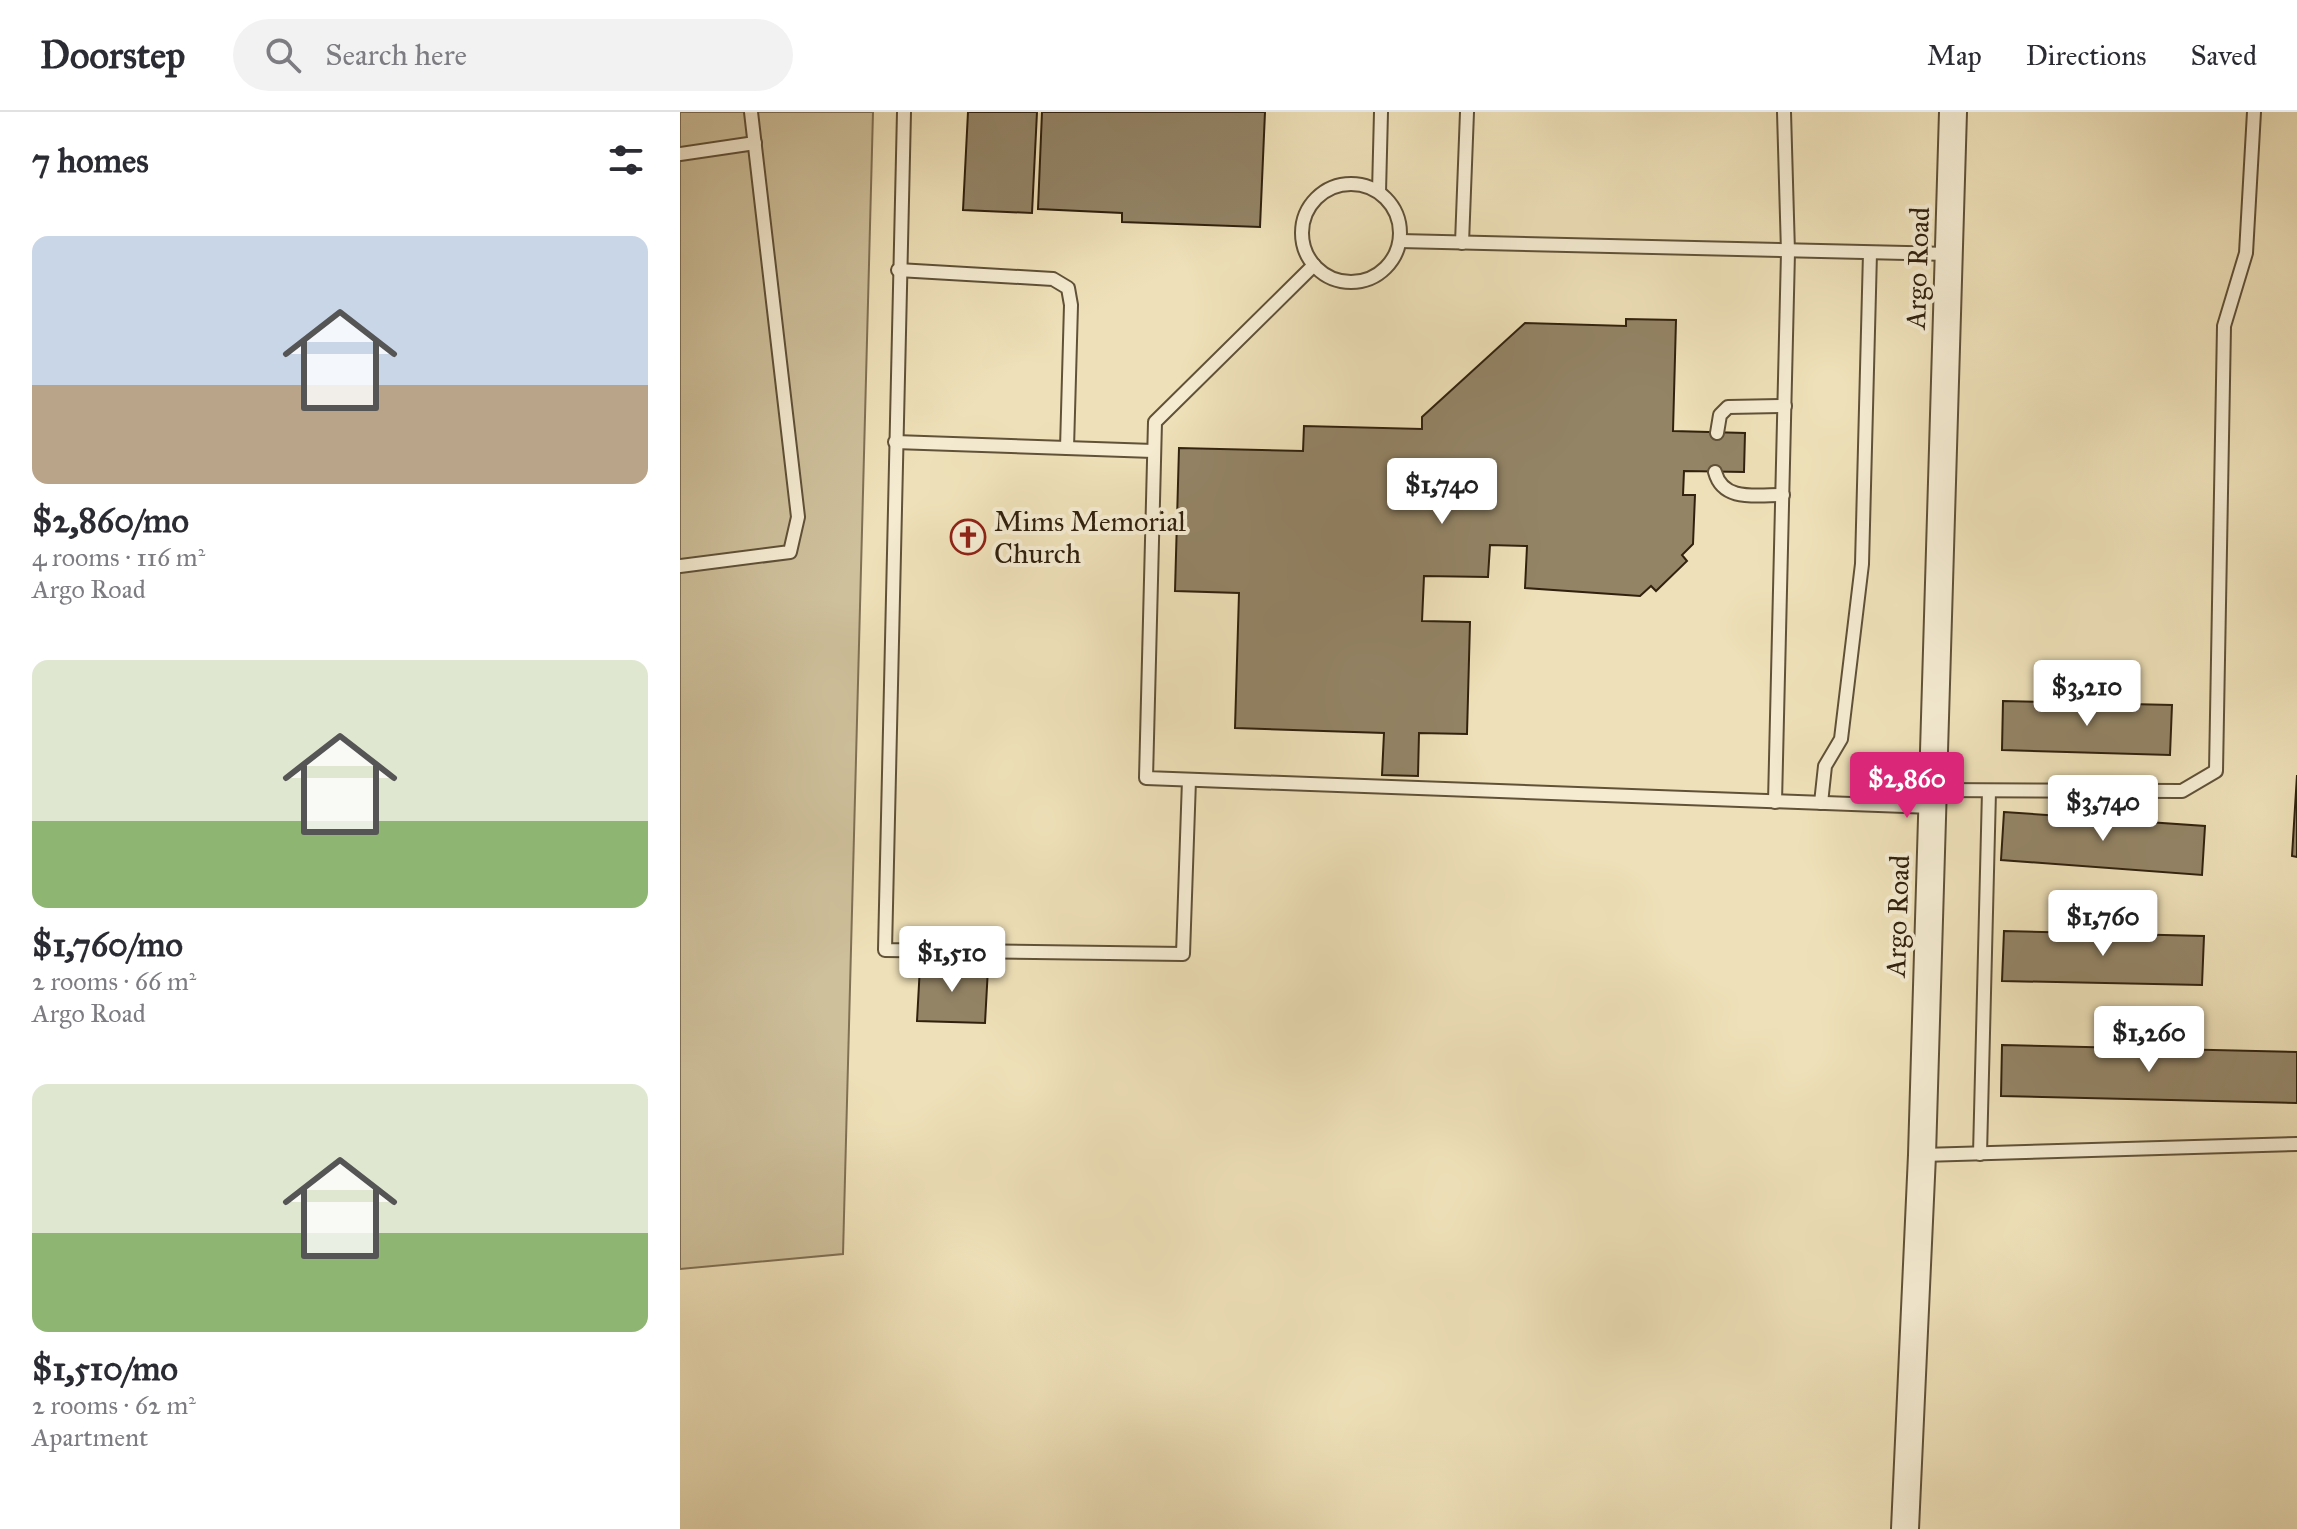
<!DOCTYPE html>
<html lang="en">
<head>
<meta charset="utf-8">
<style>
  body { margin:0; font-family:"IM FELL Great Primer",serif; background:#f2f2f3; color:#2b2b33; height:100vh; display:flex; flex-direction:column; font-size:30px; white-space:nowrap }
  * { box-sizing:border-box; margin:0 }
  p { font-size:26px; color:#7c7c81 }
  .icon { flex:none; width:44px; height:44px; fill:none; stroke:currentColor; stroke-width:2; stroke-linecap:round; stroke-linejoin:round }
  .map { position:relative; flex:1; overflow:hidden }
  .details { display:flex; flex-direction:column; background:#fff; width:680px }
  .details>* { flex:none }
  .price { position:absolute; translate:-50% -68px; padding:0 18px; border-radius:8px; background:#fff; color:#222; font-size:26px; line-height:52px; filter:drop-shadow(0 2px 4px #0008) }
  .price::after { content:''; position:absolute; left:50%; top:48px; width:24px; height:18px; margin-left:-12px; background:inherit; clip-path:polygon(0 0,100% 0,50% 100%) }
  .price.selected { background:#db2777; color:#fff }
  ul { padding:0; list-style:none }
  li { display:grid; align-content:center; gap:16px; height:424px; padding:0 32px }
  li span { display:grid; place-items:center; height:248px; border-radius:16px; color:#555 }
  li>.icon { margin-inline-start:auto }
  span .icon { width:144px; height:144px; fill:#fffc; stroke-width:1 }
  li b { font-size:34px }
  h2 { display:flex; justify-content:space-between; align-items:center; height:96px; padding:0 32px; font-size:34px }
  header { display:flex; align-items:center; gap:48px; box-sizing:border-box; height:112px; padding:0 40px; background:#fff; border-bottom:2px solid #e1e1e2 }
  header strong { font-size:38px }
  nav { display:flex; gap:44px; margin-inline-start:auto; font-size:28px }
  .search { width:560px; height:72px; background:#f2f2f3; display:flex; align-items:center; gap:20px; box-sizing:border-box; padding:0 28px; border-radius:44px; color:#7c7c81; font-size:30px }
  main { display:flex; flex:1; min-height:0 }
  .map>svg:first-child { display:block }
</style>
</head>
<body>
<header>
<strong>Doorstep</strong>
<div class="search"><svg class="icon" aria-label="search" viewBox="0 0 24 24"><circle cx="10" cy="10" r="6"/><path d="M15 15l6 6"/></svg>Search here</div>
<nav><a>Map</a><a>Directions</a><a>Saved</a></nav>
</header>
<main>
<section class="details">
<h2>7 homes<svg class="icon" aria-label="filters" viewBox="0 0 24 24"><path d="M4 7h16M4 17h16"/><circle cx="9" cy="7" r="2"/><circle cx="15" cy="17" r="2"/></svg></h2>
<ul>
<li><span style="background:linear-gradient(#c9d6e8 60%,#b9a48a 0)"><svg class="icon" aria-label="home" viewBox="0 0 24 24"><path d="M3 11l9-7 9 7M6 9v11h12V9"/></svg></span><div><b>$2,860/mo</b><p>4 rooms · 116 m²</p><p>Argo Road</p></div></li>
<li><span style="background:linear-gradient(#dfe7d0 65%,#8fb573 0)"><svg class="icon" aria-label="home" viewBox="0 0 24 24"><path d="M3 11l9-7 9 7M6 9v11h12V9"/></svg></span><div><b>$1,760/mo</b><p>2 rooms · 66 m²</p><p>Argo Road</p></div></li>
<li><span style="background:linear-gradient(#dfe7d0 60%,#8fb573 0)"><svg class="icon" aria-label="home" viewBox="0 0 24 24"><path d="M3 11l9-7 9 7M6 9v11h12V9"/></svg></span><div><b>$1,510/mo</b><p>2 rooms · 62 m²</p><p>Apartment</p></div></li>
</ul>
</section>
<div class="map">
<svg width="1617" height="1417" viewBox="0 0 1617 1417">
  <rect width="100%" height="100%" fill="#eee0b8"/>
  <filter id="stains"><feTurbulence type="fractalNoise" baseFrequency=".0025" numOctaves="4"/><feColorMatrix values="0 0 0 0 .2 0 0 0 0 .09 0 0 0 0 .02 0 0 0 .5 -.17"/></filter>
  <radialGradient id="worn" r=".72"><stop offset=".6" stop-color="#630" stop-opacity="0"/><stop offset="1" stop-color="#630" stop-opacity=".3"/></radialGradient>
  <path fill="#cec09b" stroke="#807054" stroke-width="2" d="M0,0H193L163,1142L0,1157Z"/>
  <g fill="#938466" stroke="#31210e" stroke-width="2">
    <path d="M288,0H357L352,101L283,98Z"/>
    <path d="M362,0H585L580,115L442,110V101L358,97Z"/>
    <path d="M946,207L996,208L993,319L1065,321L1064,360L1004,359L1003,383H1015L1013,432L1002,443L1007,449L976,479L971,474L960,484L845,476L847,434L810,433L808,465L744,464L742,509L790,510L787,622L739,621L738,664L702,663L704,621L555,616L559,481L495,479L499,336L623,339L624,314L742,317V305L845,211L946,214Z"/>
    <path d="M1323,589L1492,593L1490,643L1322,638Z"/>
    <path d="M1617,663V745L1612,744Z"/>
    <path d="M1324,700L1525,714L1522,763L1321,748Z"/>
    <path d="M1324,819L1524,824L1522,873L1322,869Z"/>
    <path d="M240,854L308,856L305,911L237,909Z"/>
    <path d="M1322,933L1617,940V991L1321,984Z"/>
  </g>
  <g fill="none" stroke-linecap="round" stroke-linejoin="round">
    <g stroke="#605138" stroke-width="16">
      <g id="service">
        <path d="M224,0L205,838L503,842L509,668"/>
        <path d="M0,42L75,31"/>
        <circle cx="671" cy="121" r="49"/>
        <path d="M699,80L701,0"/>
        <path d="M720,129L1269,142"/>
        <path d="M782,131L787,0"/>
        <path d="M634,153L475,310L466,666L1252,695"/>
        <path d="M218,158L373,167L388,176L391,193L387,336"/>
        <path d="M1037,321L1040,303L1048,295L1105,294"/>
        <path d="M215,330L473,339"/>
        <path d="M1035,360C1043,390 1076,383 1103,383"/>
        <path d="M0,454L110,440L118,405L71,0"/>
        <path d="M1253,678L1502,679L1536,659L1544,214L1566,141L1574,0"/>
        <path d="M1095,690L1108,140L1104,0"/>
        <path d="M1141,691L1145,654L1161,627L1182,452L1190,141"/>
        <path d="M1300,1042L1309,679"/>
        <path d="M1242,1043L1617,1032"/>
      </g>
    </g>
    <g stroke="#605138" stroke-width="30">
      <path id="minor" d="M1225,1417L1242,1043L1273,0"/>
    </g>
    <use href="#service" stroke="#f4ebd1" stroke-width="12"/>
    <use href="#minor" stroke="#f4ebd1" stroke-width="26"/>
  </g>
  <defs>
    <g id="church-ring" transform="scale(1.8)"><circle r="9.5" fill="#f4ebd1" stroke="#8f2418" stroke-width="1.5"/><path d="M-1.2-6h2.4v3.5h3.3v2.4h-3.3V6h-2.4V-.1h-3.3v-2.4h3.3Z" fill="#8f2418"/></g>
  </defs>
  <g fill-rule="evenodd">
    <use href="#church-ring" x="288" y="425"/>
  </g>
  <g text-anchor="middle" stroke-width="8" stroke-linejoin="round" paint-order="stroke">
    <g font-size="28" fill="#31210e" stroke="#f4ebd1">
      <text transform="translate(1237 156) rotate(-88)" y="10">Argo Road</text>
      <text transform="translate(1217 804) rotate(-88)" y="10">Argo Road</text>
    </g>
    <g font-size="28" fill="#31210e" stroke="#f4ebd1" text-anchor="start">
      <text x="314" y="419">Mims Memorial<tspan x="314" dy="32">Church</tspan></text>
    </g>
  </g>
  <rect width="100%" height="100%" filter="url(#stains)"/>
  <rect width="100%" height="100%" fill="url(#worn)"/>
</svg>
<b class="price" style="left:762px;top:414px">$1,740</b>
<b class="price" style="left:1407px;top:616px">$3,210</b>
<b class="price selected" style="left:1227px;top:708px">$2,860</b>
<b class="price" style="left:1423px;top:731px">$3,740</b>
<b class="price" style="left:1423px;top:846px">$1,760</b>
<b class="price" style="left:272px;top:882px">$1,510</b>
<b class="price" style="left:1469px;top:962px">$1,260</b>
</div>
</main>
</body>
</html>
